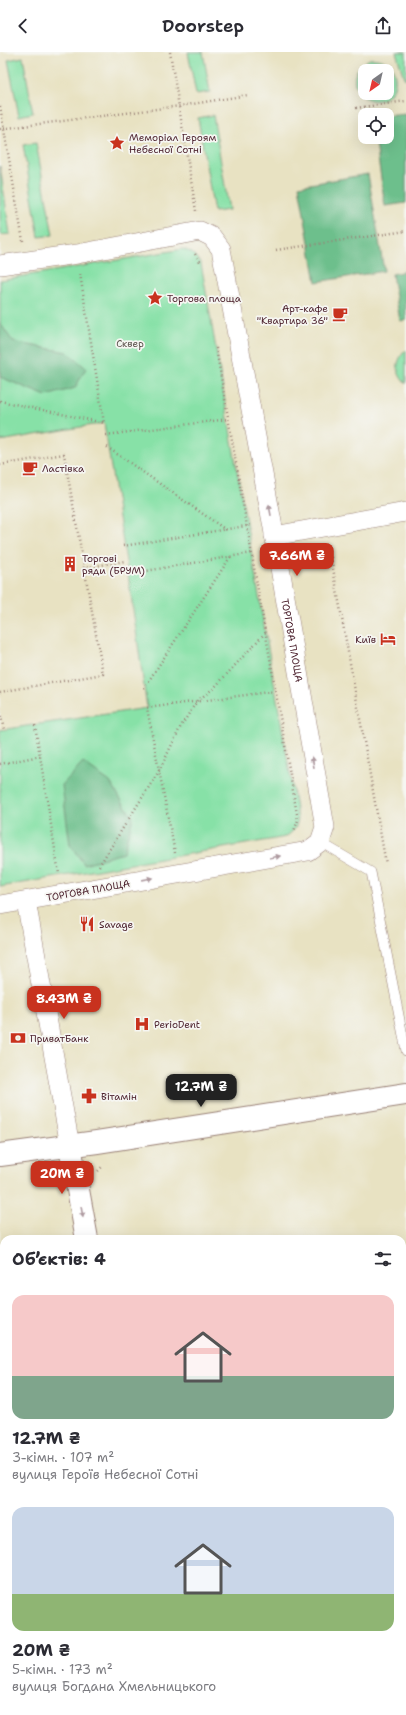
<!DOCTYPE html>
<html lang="uk">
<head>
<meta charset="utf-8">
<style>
  body { margin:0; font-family:"Shantell Sans",sans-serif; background:#f2f2f3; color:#2b2b33; height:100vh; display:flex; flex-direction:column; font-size:15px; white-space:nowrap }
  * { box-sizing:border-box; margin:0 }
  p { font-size:13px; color:#7c7c81 }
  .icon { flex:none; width:22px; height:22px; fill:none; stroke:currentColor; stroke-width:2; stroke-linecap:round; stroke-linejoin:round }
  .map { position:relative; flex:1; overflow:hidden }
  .details { position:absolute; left:0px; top:1183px; width:406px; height:480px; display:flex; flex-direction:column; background:#fff; border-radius:12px 12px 0 0; box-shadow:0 4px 16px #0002 }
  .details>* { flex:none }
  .needle { width:26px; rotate:214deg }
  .tools { position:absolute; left:358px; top:12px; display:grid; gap:8px }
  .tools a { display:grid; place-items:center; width:36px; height:36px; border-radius:8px; background:#fff; box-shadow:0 4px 16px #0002; font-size:20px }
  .price { position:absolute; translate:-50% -34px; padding:0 9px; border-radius:8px; background:#c8321e; color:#fff; font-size:13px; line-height:26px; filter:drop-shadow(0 1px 2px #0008) }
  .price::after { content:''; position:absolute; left:50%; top:24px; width:12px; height:9px; margin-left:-6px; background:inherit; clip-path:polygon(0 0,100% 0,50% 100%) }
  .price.on { background:#222; color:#fff }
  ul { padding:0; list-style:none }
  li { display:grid; align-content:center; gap:8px; height:212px; padding:0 12px }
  li span { display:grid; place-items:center; height:124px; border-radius:12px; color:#555 }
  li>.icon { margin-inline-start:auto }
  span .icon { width:72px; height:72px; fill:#fffc; stroke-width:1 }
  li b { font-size:17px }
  h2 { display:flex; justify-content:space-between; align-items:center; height:48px; padding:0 12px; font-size:17px }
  header { display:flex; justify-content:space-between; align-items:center; height:52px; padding:0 12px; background:#fff; font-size:18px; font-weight:600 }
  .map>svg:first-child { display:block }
</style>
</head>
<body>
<header><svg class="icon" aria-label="back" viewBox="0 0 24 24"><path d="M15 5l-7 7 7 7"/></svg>Doorstep<svg class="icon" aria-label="share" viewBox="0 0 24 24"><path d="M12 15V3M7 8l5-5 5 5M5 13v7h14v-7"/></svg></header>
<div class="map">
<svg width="406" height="1663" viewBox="0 0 406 1663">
  <rect width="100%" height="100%" fill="#f6f6f2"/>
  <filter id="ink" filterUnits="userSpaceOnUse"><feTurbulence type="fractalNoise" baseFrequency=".025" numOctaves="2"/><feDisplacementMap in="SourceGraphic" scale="8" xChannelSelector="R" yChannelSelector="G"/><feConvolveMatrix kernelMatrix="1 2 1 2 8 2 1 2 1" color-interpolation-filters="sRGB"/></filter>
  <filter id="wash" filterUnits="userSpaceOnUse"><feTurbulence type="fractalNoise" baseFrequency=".012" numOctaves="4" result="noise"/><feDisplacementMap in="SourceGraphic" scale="16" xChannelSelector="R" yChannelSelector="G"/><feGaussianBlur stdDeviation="0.9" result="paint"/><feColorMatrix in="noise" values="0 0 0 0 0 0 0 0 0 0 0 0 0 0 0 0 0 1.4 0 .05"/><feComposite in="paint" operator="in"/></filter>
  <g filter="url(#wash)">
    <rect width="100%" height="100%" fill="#e8e2c2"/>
    <g fill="#87e1a7" stroke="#688069" fill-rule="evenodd">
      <path d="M188,0H203L210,40L196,42Z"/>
      <path d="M396,0H406V27L404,26Z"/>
      <path d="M23,5L33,61L19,64L8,8Z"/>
      <path d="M370,7C406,4 401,54 371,48C366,47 362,44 359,40C349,27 357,13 370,7ZM365,19H387V41H365Z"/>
      <path d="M213,63L229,158L214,160L198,66Z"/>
      <path d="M36,91L53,183L39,185L23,93Z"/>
      <path d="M0,114L10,182L0,183Z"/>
      <path d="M183,197C192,200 196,203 201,211L298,768L295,777L286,785L0,835V678L147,656L128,522L104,371L0,389V228Z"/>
      <path d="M406,298V332C395,321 395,309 406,298Z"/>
    </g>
    <g fill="#6dbf8c" stroke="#5c6f5c">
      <path d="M406,62V151L385,154L375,85H387V64Z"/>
      <path d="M368,122L384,219L316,230L299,134Z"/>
      <path d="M406,219V268L400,269L392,222Z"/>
      <path d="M0,271L13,290L67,300L86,316L75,336L46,344L0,325Z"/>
      <path d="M83,711L110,730L133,766L123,801L84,812L70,793L62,733Z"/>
    </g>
  </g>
  <g filter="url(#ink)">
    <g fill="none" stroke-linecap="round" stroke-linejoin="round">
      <g stroke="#998076" stroke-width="10">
        <path id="lane" d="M320,790L371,820L406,999"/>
      </g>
      <g stroke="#998076" stroke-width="20">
        <g id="street">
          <path id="s1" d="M0,213L77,202L200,179L212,185L221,197L272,470L325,775L320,790L308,799L0,853"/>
          <path d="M274,484L406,460"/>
          <path d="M26,849L70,1094"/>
          <path d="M0,1292L4,1291"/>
          <path d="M0,1540L4,1539"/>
          <path d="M385,1659L386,1663"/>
        </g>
      </g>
      <g stroke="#998076" stroke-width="24">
        <g id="secondary">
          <path d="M70,1094L87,1187"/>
          <path d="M0,1103L97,1090L406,1042"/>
          <path d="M165,1659L166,1663"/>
        </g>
      </g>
      <g stroke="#998076" stroke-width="2.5" stroke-dasharray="1 3" stroke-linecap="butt">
        <path d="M170,0L196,159"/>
        <path d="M0,54L23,189"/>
        <path d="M356,56L406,49"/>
        <path d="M0,77L180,54L248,43"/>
        <path d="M276,198L406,179"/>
        <path d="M195,202L201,211"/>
        <path d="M216,296L298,768L294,779"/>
        <path d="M0,349L104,371L80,222"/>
        <path d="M106,383L228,367"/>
        <path d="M107,395L226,478"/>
        <path d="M0,413L64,402L103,622L0,640"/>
        <path d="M123,494L252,473"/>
        <path d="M331,505L386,812"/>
        <path d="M83,516L125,509"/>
        <path d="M128,522L252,501"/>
        <path d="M144,636L231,504"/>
        <path d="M0,660L4,678"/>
        <path d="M35,673L59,822"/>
        <path d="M0,712L40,704"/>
        <path d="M175,801L147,656L276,639"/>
        <path d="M99,814L159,719L181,674L197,649L214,636L265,581"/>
        <path d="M98,1119L102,1115"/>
        <path d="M36,1125H46L54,1128"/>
      </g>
      <use href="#lane" stroke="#fff" stroke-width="9"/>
      <use href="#street" stroke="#fff" stroke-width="19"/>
      <use href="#secondary" stroke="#fff" stroke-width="22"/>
    </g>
    <defs><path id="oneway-solid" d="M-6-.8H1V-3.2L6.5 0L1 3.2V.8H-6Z"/></defs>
    <g fill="#ae9aa0">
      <use href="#oneway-solid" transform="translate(270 458) rotate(-100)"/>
      <use href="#oneway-solid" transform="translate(313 710) rotate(-100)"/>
      <use href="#oneway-solid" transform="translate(275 805) rotate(-10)"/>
      <use href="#oneway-solid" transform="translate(147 827) rotate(-10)"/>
      <use href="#oneway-solid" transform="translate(82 1160) rotate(80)"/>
    </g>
  </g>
  <defs>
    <g id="sight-bare" transform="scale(1.2)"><path d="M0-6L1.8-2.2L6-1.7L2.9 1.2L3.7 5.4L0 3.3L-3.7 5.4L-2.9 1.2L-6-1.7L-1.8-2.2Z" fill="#c8321e" stroke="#f6f6f2" stroke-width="2.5" paint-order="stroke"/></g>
    <g id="cafe-bare" transform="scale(1.2)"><path d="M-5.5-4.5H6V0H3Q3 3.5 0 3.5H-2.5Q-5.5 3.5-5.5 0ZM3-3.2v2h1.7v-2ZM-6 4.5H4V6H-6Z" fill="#c8321e" stroke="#f6f6f2" stroke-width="2.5" paint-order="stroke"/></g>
    <g id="building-bare" transform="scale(1.2)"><path d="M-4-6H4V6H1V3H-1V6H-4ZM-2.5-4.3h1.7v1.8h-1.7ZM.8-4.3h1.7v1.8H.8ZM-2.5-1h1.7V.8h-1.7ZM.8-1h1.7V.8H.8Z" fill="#c8321e" stroke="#f6f6f2" stroke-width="2.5" paint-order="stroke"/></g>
    <g id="hotel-bare" transform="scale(1.2)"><path d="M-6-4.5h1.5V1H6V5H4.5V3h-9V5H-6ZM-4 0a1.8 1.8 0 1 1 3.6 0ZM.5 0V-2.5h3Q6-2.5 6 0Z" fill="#c8321e" stroke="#f6f6f2" stroke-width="2.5" paint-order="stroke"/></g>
    <g id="restaurant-bare" transform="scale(1.2)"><path d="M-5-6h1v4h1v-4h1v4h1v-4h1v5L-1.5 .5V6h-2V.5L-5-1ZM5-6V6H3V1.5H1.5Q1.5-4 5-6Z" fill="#c8321e" stroke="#f6f6f2" stroke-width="2.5" paint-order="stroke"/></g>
    <g id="hospital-bare" transform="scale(1.2)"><path d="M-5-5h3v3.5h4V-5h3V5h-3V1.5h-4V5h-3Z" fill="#c8321e" stroke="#f6f6f2" stroke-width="2.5" paint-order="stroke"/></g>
    <g id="bank-bare" transform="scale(1.2)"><path d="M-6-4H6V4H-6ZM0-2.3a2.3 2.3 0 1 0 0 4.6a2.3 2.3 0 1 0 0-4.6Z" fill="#c8321e" stroke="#f6f6f2" stroke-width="2.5" paint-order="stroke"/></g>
    <g id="pharmacy-bare" transform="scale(1.2)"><path d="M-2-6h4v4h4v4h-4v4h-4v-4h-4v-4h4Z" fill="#c8321e" stroke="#f6f6f2" stroke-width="2.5" paint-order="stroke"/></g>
  </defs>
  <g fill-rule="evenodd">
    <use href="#sight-bare" x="117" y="91"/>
    <use href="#sight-bare" x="155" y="246"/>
    <use href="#cafe-bare" x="340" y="262"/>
    <use href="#cafe-bare" x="30" y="416"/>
    <use href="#building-bare" x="70" y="512"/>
    <use href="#hotel-bare" x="388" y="587"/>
    <use href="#restaurant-bare" x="87" y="872"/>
    <use href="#hospital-bare" x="142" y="972"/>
    <use href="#bank-bare" x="18" y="986"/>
    <use href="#pharmacy-bare" x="89" y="1044"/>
  </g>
  <g text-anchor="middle" stroke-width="3.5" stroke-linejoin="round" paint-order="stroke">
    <g font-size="10" fill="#4a1f2b" stroke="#f6f6f2" text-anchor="start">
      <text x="129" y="89">Меморіал Героям<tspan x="129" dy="12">Небесної Сотні</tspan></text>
      <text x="167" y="250">Торгова площа</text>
      <text x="328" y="260" text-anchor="end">Арт-кафе<tspan x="328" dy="12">"Квартира 36"</tspan></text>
      <text x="42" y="420">Ластівка</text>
      <text x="82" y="510">Торгові<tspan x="82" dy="12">ряди (БРУМ)</tspan></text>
      <text x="376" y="591" text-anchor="end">Київ</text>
      <text x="99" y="876">Savage</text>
      <text x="154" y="976">PerioDent</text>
      <text x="30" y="990">ПриватБанк</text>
      <text x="101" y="1048">Вітамін</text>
    </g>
    <g font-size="10" fill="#59504a" stroke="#f6f6f2">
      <text x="130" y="295">Сквер</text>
    </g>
    <g font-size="10" fill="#4a1f2b" stroke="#f6f6f2">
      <text dy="4" stroke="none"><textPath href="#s1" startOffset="629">ТОРГОВА ПЛОЩА</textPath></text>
      <text transform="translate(88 838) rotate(-10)" y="4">ТОРГОВА ПЛОЩА</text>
    </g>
  </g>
</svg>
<div class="tools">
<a><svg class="needle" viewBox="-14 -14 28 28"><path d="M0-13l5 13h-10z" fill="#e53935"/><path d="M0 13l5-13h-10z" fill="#7c7c81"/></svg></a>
<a><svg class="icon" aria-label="locate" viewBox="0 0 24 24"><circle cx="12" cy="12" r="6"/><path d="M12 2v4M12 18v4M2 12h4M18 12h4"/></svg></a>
</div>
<b class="price" style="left:297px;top:525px">7.66M ₴</b>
<b class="price" style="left:64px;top:968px">8.43M ₴</b>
<b class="price on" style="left:201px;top:1056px">12.7M ₴</b>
<b class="price" style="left:62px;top:1143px">20M ₴</b>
<section class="details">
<h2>Об’єктів: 4<svg class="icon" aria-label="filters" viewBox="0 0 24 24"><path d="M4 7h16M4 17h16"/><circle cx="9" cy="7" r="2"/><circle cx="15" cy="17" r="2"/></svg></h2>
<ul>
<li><span style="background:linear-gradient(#f6c9c9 65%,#7fa58c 0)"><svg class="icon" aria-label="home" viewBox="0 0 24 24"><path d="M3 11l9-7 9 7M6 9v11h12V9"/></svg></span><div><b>12.7M ₴</b><p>3-кімн. · 107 m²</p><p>вулиця Героїв Небесної Сотні</p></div></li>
<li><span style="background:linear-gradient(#c9d6e8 70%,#8fb573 0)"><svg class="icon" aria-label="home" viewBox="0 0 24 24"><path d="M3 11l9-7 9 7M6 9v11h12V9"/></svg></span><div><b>20M ₴</b><p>5-кімн. · 173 m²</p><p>вулиця Богдана Хмельницького</p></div></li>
</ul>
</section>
</div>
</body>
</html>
